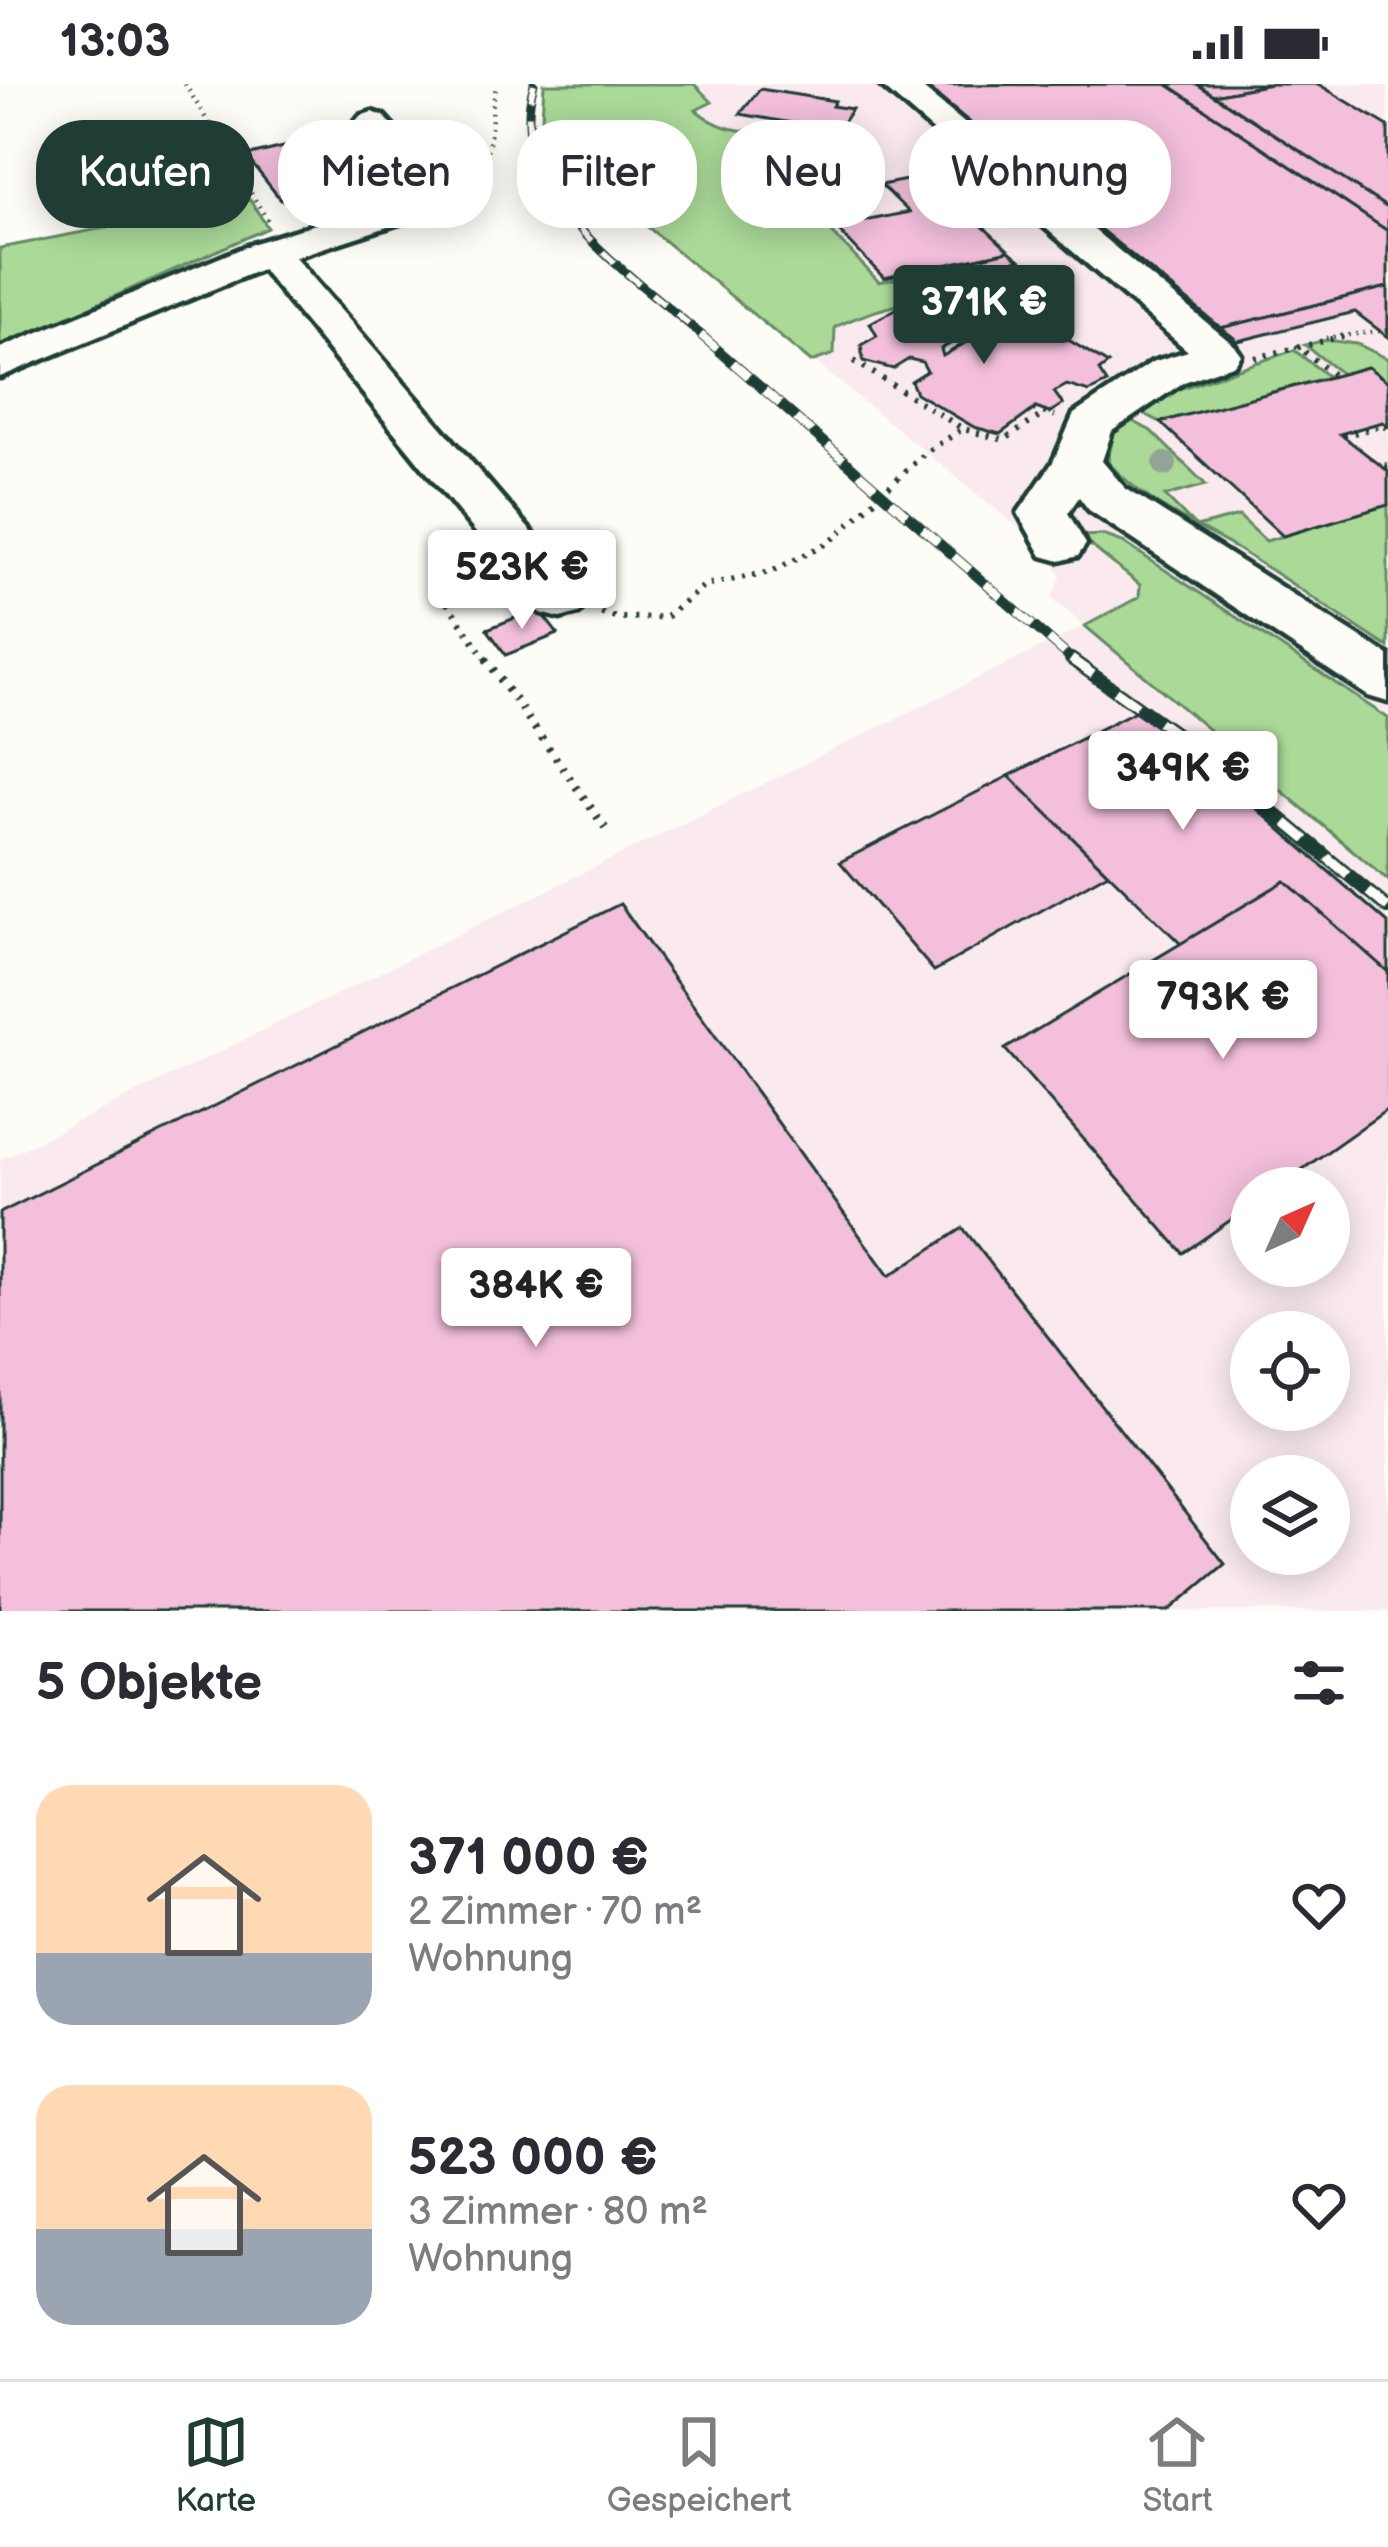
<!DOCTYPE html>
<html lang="de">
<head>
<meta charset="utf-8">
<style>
  body { margin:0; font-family:"Balsamiq Sans",sans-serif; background:#f7f7f7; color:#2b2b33; height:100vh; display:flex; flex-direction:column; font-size:45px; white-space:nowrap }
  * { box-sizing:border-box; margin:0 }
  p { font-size:39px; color:#7c7c81 }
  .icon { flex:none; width:66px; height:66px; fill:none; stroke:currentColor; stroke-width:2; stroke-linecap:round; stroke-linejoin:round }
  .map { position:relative; height:1527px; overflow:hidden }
  .side { display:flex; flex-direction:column; background:#fff; flex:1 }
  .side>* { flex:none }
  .guide { position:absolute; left:36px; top:36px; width:1317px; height:108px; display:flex; gap:24px }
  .needle { width:78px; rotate:45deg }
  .fabs { position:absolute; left:1230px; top:1083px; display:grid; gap:24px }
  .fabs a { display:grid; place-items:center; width:120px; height:120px; border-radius:50%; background:#fff; box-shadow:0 6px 30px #0003; font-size:60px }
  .price { position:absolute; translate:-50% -102px; padding:0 27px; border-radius:12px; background:#fff; color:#222; font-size:39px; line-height:78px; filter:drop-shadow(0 3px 6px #0008) }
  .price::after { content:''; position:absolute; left:50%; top:72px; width:36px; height:27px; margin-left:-18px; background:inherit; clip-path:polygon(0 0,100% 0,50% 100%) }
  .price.selected { background:#1f3d34; color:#fff }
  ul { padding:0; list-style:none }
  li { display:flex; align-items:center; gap:36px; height:300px; padding:0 36px }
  li span { display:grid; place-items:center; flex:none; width:336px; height:240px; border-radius:36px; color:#555 }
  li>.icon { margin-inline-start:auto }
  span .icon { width:144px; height:144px; fill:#fffc; stroke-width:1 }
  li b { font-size:51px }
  h2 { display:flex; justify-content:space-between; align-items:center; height:144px; padding:0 36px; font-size:51px }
  .pill { padding:0 42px; border-radius:48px; background:#fff; box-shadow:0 6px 30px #0003; font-size:42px; line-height:108px }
  .pill.selected { background:#1f3d34; color:#fff }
  .status { display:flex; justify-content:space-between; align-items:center; height:84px; padding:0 60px; background:#fff; direction:ltr }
  .status svg { height:33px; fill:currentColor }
  .tab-bar { display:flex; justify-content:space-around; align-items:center; height:168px; border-top:3px solid #e1e1e2; background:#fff; font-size:33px; color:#7c7c81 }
  .tab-bar a { display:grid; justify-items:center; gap:6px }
  .tab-bar .selected { color:#1f3d34 }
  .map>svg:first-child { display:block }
</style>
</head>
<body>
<div class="status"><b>13:03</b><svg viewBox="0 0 49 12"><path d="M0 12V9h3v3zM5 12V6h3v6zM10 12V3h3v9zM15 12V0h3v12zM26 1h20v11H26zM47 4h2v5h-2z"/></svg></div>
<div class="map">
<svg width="1388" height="1527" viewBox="0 0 1388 1527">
  <rect width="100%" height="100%" fill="#fdfcf7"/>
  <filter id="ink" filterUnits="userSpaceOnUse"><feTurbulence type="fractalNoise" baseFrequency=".00833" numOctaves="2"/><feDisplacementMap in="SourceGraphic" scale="24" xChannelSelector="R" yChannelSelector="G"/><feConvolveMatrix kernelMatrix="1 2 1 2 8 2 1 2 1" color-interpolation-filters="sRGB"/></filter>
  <g filter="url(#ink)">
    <path fill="#faeaef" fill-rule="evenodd" d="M544,0H1388V1527H0V1076L1084,542L1052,514L1061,492L1046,466L557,68L541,50ZM1251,1104H1329V1182H1251ZM1251,1248H1329V1326H1251ZM1251,1392H1329V1470H1251Z"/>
    <g fill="#abd998" stroke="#658b66" stroke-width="3">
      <path d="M544,0H694L712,18L696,26C736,60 765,37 810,66L762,75L811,144L826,142L879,198L907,193L969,197L988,216C925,215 893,216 835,243L834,270L811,278L557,68L541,50Z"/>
      <path d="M250,116L268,144L0,263V164Z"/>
      <path d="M1326,256L1357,260L1388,275V298L1368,283L1342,290L1305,261Z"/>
      <path d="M1294,266L1329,293L1160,338L1141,328L1179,305Z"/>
      <path d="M1129,335L1151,347L1206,401L1165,412L1196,443L1239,432L1266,457L1388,421V563C1338,531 1289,497 1239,466C1191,438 1145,420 1108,378L1114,346Z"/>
      <path d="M1103,451L1123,458L1388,634V796L1085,542L1139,513L1140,501L1079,452Z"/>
    </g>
    <g fill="#f3bfdb" stroke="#1f3d34" stroke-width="3">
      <path d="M1167,0L1388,147V203L1221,244L924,1Z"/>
      <path d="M1167,0H1197L1388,124V147Z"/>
      <path d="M1197,0H1271L1214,11Z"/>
      <path d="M1271,0H1318L1388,42V124L1214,11Z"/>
      <path d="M760,5L835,17L832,22L852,25L837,47L740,30Z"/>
      <path d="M348,44L371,71L345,77L321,50Z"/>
      <path d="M288,62L324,106L281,116L246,72Z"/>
      <path d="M788,73L838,139L814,143L765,76Z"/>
      <path d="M963,85L993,111L957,118L1009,167L884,194L835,143L909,128L881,101Z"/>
      <path d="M1009,167L1020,176L965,188L955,179Z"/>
      <path d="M1020,176L1048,201L992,214L965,188Z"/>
      <path d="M1388,203V253L1355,228L1238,257L1221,244Z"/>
      <path d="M904,221L955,240L959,255L941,265L943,272L975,253L1032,234L1108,280L1099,287L1107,299L1089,308L1067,301L1054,308L1063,320L1049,329L1036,324L1000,350L974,343L916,309L911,297L927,287L922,278L909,275L893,285L863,277L861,261L877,252L870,239Z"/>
      <path d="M1368,283L1388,298V342L1383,338L1340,350L1388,387V421L1283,452L1160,338Z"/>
      <path d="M538,525L558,550L506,571L487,545Z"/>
      <path d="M1141,624L1388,839V888L1285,797L1181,860L1009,692Z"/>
      <path d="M1009,692L1108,789L934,887L840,778Z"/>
      <path d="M1285,797L1388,888V1025L1276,1104H1251V1122L1183,1169L1005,965Z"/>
      <path d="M620,820L889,1192L963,1144L1225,1480L1169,1527H0V1129Z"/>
    </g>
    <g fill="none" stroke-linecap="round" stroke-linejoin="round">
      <g stroke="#1f3d34" stroke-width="9">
        <g id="minor">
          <path d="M879,0H917L1235,262L1241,271L1235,280L1184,298L1112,347L1102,377L1125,404L1388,571V618L1368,612L1089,426L1079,413L1068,429L1086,460L1078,472L1060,477L1042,472L1018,429L1053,378L1074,330L1152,278L1188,267Z"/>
          <path d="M372,28L384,32L457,114L452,122L295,173L579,503L587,516L579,529L560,534L541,529L262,185L0,293V264L255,159L414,109L354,39L360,32Z"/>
        </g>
      </g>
      <g stroke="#1f3d34" stroke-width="4.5" stroke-dasharray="1.5 6" stroke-linecap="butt">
        <path d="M185,0L268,137"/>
        <path d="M463,94C501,73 486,36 497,0"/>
        <path d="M1326,254L1388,246"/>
      </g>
      <g stroke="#1f3d34" stroke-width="6" stroke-dasharray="3 8" stroke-linecap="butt">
        <path d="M1296,261L1335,292"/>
        <path d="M1255,274L1348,251"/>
        <path d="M854,277L963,345L1004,356L1044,330"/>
        <path d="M1033,325L1055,332"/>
        <path d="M1343,352L1384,341L1388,345"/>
        <path d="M1388,381L1384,382L1388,386"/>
        <path d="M441,510L488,578"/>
        <path d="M601,529L620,534L666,533L705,501L771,488L830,458L926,368L963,345"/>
      </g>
      <path stroke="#1f3d34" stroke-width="8" stroke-dasharray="3 9" stroke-linecap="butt" d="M486,575L608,748"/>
      <use href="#minor" fill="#fdfcf7" fill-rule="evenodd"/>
      <g stroke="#1f3d34" stroke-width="9">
        <path id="rail-far2" d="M534,0C501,112 633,190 705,254"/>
      </g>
      <g stroke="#1f3d34" stroke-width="10">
        <path id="rail-far1" d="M701,251L1075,578"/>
      </g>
      <g stroke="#1f3d34" stroke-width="14">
        <path id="rail" d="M1071,575L1196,664L1388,824"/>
      </g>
      <use href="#rail-far2" stroke="#fdfcf7" stroke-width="6" stroke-dasharray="16" stroke-linecap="butt"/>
      <use href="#rail-far1" stroke="#fdfcf7" stroke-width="8" stroke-dasharray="21" stroke-linecap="butt"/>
      <use href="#rail" stroke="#fdfcf7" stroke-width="9" stroke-dasharray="27" stroke-linecap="butt"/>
    </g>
    <circle fill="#92a497" cx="1165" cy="380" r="12"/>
  </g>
</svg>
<div class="fabs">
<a><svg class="needle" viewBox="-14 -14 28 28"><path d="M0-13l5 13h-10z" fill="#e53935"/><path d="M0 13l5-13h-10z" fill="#7c7c81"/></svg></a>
<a><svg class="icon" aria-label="locate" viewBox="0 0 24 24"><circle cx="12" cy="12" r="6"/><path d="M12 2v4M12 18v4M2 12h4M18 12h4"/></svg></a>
<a><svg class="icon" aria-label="layers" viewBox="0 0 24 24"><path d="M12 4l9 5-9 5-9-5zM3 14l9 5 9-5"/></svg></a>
</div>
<b class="price selected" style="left:984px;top:283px">371K €</b>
<b class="price" style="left:522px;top:548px">523K €</b>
<b class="price" style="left:1183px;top:749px">349K €</b>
<b class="price" style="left:1223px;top:978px">793K €</b>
<b class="price" style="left:536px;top:1266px">384K €</b>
<div class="guide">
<a class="pill selected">Kaufen</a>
<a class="pill">Mieten</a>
<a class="pill">Filter</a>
<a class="pill">Neu</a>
<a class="pill">Wohnung</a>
</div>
</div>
<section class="side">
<h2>5 Objekte<svg class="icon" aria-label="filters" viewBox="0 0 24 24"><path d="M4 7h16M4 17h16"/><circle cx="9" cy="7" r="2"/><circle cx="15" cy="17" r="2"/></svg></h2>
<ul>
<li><span style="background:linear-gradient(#ffd9b3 70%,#9aa5b1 0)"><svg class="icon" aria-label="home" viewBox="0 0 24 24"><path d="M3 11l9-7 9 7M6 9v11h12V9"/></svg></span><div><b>371 000 €</b><p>2 Zimmer · 70 m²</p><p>Wohnung</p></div><svg class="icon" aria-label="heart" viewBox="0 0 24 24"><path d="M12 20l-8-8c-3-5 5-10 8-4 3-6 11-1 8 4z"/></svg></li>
<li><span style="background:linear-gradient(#ffd9b3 60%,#9aa5b1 0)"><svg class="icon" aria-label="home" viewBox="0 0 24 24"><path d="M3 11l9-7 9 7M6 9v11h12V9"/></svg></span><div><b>523 000 €</b><p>3 Zimmer · 80 m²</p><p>Wohnung</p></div><svg class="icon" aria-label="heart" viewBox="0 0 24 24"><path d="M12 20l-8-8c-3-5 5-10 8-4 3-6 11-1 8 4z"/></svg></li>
</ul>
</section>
<nav class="tab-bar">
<a class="selected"><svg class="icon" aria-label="map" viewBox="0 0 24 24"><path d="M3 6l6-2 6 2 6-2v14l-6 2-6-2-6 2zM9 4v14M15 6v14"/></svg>Karte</a>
<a><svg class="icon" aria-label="saved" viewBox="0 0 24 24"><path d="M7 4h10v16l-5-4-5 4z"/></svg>Gespeichert</a>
<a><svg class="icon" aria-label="home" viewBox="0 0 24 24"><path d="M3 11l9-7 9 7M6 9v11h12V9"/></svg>Start</a>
</nav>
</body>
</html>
